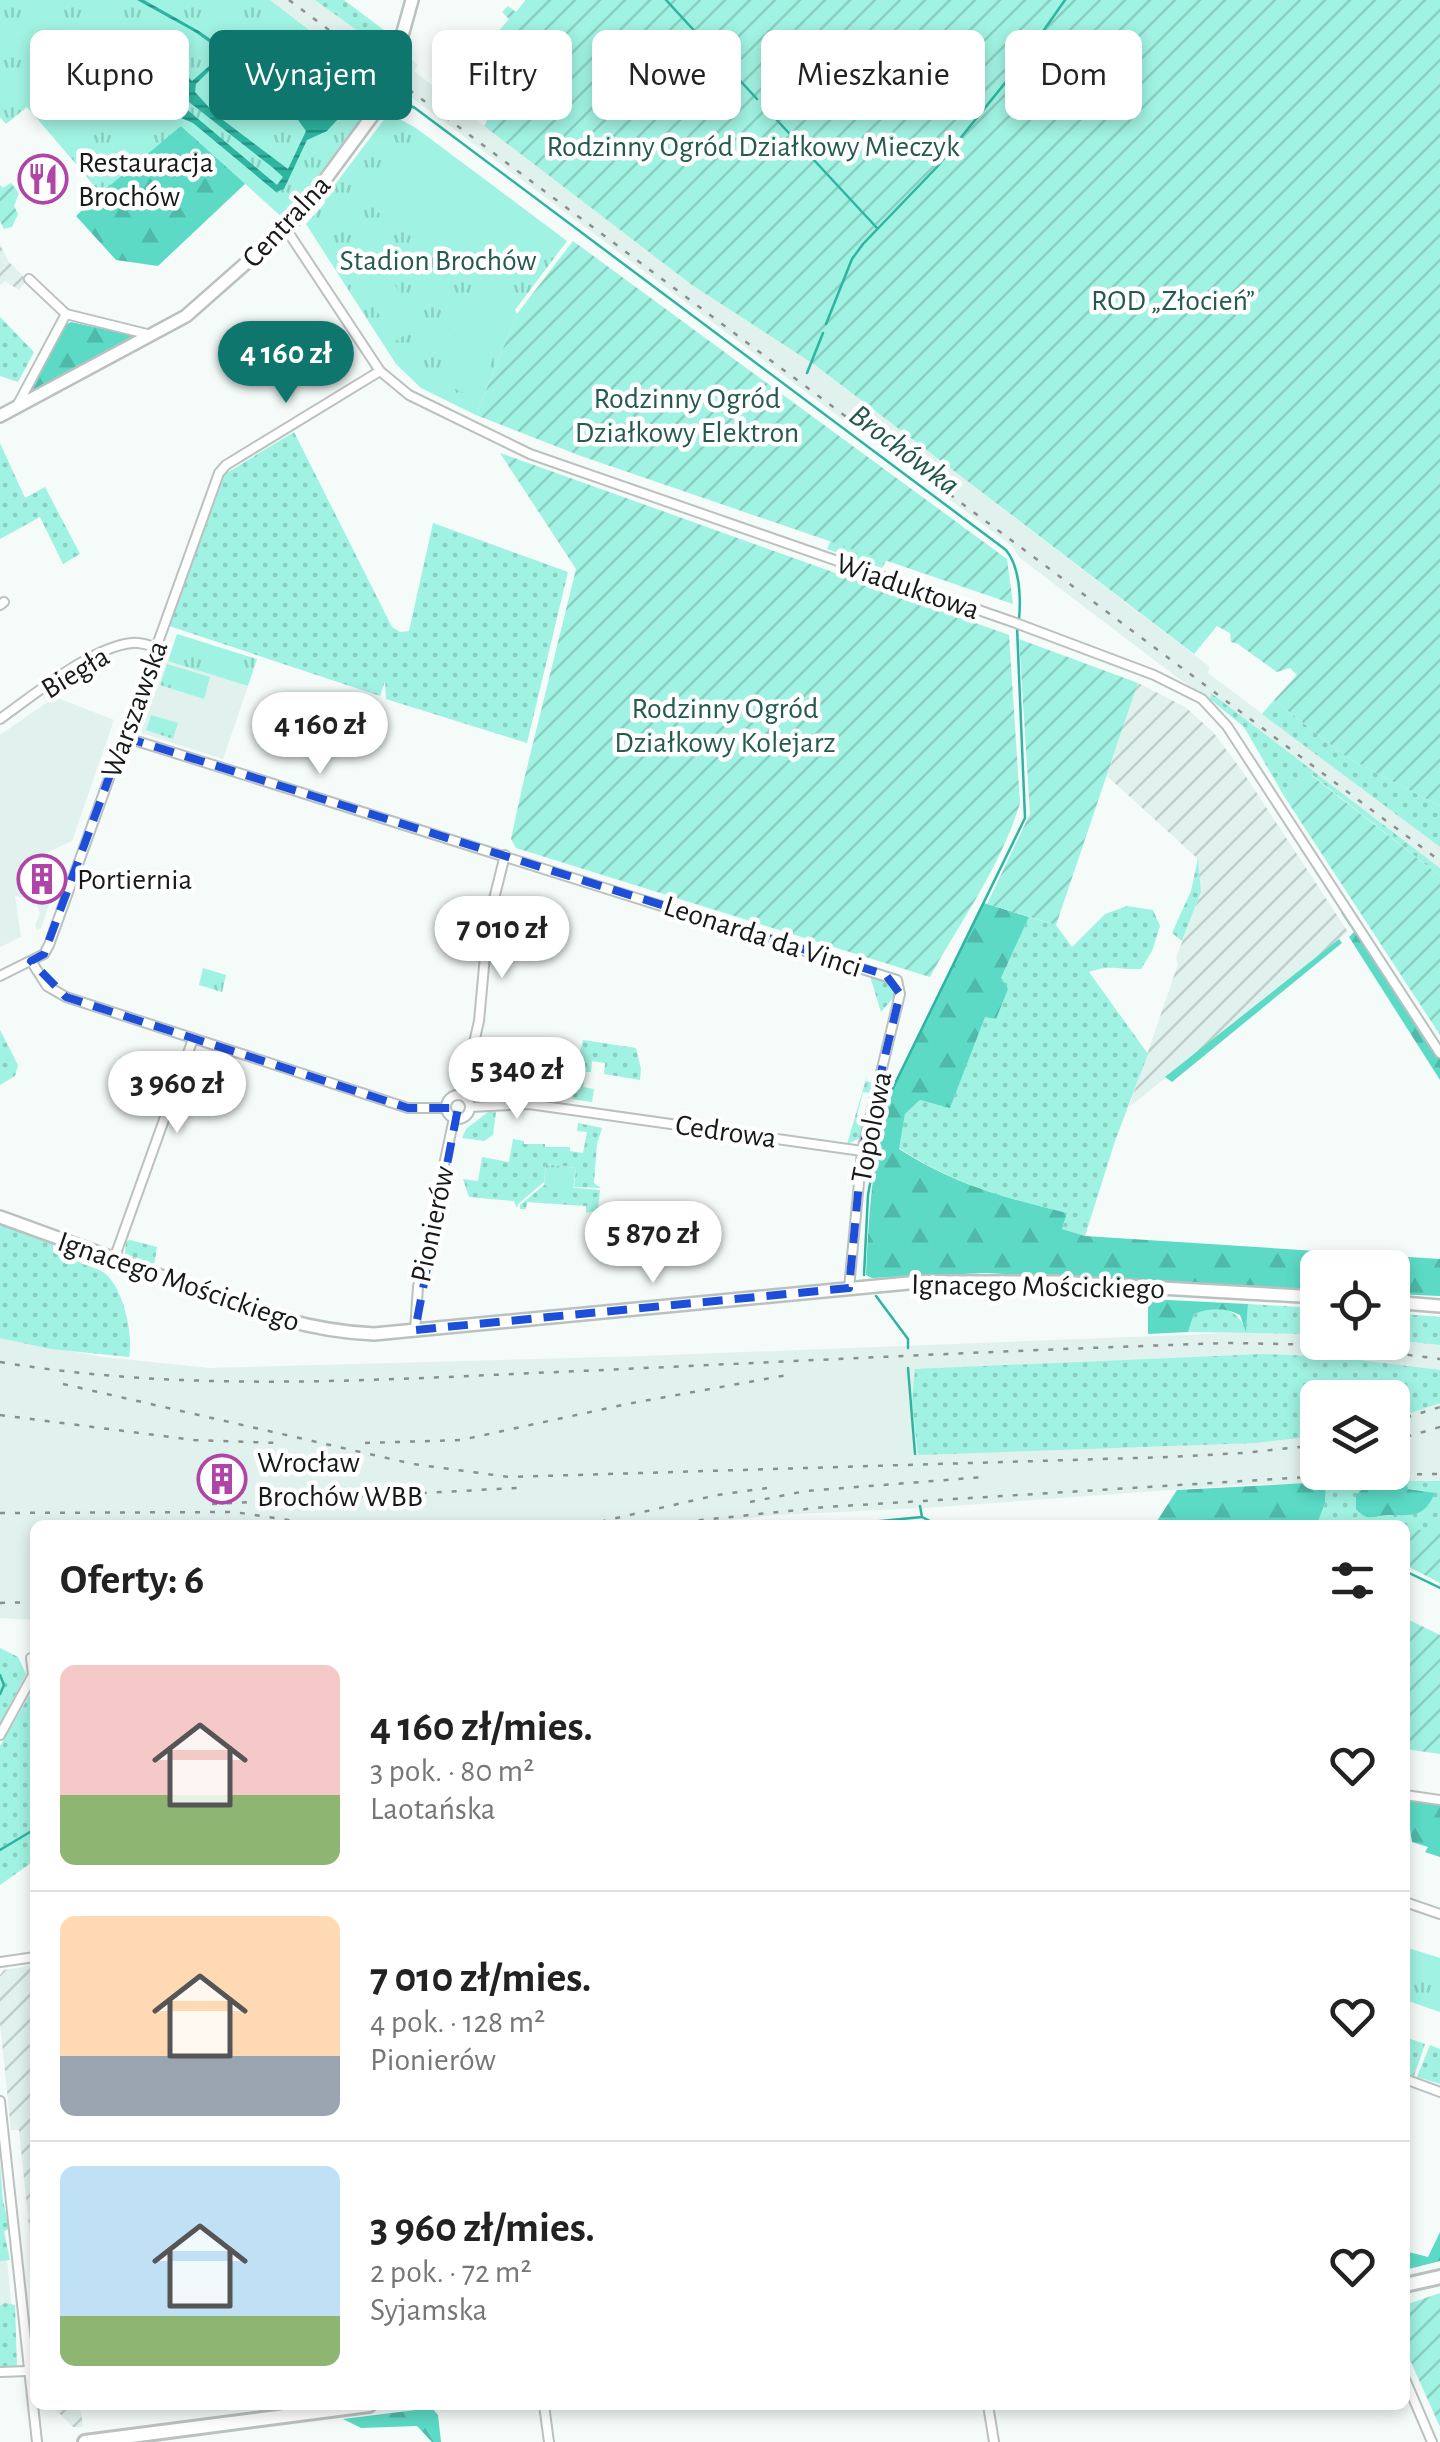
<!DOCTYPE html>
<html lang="pl">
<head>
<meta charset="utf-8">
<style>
  body { margin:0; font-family:"Alegreya Sans",sans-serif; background:#f6f6f6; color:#222; height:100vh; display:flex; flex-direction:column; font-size:38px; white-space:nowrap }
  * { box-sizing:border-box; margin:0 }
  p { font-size:32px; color:#767676 }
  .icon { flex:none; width:55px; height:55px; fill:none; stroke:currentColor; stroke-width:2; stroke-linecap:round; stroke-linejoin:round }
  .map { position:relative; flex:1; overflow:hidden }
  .side { position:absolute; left:30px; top:1520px; width:1380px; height:890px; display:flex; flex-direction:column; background:#fff; border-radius:15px; box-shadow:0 5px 15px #0003 }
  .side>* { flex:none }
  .guide { position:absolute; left:30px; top:30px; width:1380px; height:90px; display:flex; gap:20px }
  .fabs { position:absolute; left:1300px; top:1250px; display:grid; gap:20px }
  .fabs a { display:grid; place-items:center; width:110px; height:110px; border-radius:15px; background:#fff; box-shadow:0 5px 15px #0003; font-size:50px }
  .price { position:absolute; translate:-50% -85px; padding:0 22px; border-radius:35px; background:#fff; color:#222; font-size:32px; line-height:65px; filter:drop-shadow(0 2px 5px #0008) }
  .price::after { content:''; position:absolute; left:50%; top:60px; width:30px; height:22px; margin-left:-15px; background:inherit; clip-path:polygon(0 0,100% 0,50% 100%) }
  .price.current { background:#0f766e; color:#fff }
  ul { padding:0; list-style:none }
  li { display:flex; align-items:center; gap:30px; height:250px; padding:0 30px }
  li+li { border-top:2px solid #e0e0e0 }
  li span { display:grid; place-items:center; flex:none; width:280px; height:200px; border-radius:15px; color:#555 }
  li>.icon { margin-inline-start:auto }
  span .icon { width:120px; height:120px; fill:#fffc; stroke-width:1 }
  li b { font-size:42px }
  h2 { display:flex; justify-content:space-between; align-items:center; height:120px; padding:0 30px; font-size:42px }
  .chip { padding:0 35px; border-radius:15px; background:#fff; box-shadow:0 5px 15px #0003; font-size:35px; line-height:90px }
  .chip.current { background:#0f766e; color:#fff }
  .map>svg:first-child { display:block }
</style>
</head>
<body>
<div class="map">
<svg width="1440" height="2442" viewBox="0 0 1440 2442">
  <defs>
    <pattern id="industrial-furrows" width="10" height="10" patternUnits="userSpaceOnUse" patternTransform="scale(2.5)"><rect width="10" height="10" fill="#e1f1ed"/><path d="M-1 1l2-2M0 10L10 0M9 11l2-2" fill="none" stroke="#c0cecb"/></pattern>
    <pattern id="grass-dots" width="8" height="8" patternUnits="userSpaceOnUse" patternTransform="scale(2.5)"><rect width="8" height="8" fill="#a0f2e2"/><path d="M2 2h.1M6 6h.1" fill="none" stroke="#89cfc1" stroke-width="1.8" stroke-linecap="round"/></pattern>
    <pattern id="forest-firs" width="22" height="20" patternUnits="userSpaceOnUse" patternTransform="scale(2.5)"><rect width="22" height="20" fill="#5cdac5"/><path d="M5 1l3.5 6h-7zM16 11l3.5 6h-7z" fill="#4fbaa9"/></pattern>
    <pattern id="park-tufts" width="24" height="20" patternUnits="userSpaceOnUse" patternTransform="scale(2.5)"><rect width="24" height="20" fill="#a0f2e2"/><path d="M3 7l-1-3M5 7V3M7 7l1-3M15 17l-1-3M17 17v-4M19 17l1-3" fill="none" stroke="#89cfc1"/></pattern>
    <pattern id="garden-furrows" width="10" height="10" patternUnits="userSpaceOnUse" patternTransform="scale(2.5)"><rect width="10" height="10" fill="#a0f2e2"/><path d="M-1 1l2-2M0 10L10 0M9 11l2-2" fill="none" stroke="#89cfc1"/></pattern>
    <pattern id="water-rules" width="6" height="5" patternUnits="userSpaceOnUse" patternTransform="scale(2.5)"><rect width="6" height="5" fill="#2db5a1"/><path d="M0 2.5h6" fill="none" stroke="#259282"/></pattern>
  </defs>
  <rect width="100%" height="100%" fill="#f4fbf9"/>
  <g fill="#e1f1ed" fill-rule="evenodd">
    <path d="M270,0H315L390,54L383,77L370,75Z"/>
    <path d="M409,57L418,65L414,71L484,126L692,285L815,365L1210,667L1208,673L1440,847V868L1212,694L1210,699L1178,678L1020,558L1012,546L395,85L398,71Z"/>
    <path d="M164,659L248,686L223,759L138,732Z"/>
    <path d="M55,697L114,720L72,841L44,854L49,867L42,870L46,872L54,890L41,928L37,930L35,926L40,913L35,900L15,896L21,937L0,947V735Z"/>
    <path d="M1259,1332L1317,1334L1318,1342L1393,1340L1440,1345V1481L1238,1485L925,1508L774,1515L686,1525H35V1620L0,1618V1338L103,1357L209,1368L644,1356ZM1318,1398H1392V1472H1318Z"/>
    <path d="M0,2189L17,2360L13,2363H0Z"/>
  </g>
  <g fill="url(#industrial-furrows)">
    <path d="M0,244L8,261L27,280L19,290L5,281L0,285Z"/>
    <path d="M1138,683L1185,707L1213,732L1243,772L1348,932L1129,1107L1178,964L1176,958L1201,892L1197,858L1107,776Z"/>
    <path d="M35,1965V2285L19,2130H11L0,2023V1975L4,1970Z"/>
    <path d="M51,2405H80L83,2427H73Z"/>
  </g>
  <g fill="url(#grass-dots)">
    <path d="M315,0H344L384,30L383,49Z"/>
    <path d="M0,317L34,352L18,382L0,376Z"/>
    <path d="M294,432L392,627L400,632L409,631L433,523L568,572L527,743L386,699L385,681L380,696L169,626L225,474Z"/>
    <path d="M0,443L25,498L45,487L80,554L63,564L40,517L0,539Z"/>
    <path d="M835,531L887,559L882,568L827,549Z"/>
    <path d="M1211,693L1440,868V876L1312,775L1284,796L1244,727L1210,699Z"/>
    <path d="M1274,700L1348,758L1440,806V847L1262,714Z"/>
    <path d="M1198,858L1201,892L1182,941L1172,933L1191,891Z"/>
    <path d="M1127,906L1153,910L1160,926L1152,951L1141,969C1118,970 1112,964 1089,972L1148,1054L1115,1141L1085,1236L1062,1229L1067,1213C1002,1197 956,1185 899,1148L905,1114L920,1100L950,1107L985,1016L995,1019L1001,978L1029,917L1056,925L1072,947L1105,914Z"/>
    <path d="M869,973L896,987V995L881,1012Z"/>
    <path d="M0,1030L18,1065L15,1076L0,1085Z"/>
    <path d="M583,1040L636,1048L641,1069L640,1080L604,1074L605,1063L592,1061L591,1072H585L583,1087L594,1089L592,1102L572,1099L574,1090L579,1087L583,1059L579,1055Z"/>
    <path d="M867,1076L866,1081L873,1083L870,1093L863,1092L857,1115L864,1118L860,1138L847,1144Z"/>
    <path d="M488,1112H496L493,1135L484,1141L462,1138L466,1129Z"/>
    <path d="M578,1123L602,1128L597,1144L594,1183L601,1188L574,1187L576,1168L546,1164L544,1182L518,1204L517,1208L514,1201L469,1197L463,1179L478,1181L482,1157L509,1162L513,1139L524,1141V1144H545V1147H570V1151L583,1153L587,1132L577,1131Z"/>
    <path d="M544,1185L600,1190L598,1210L586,1213V1206L527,1202L526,1209H520V1205Z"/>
    <path d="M0,1224L53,1243V1252L61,1255L65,1249L82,1256L80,1263C87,1266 97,1268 103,1272C123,1285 134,1336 129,1357L51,1349L0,1338Z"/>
    <path d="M130,1240L157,1247L154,1265L125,1254L126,1241Z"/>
    <path d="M1248,1304L1317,1308V1334L1188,1332L1194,1314C1217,1305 1236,1306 1246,1330Z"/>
    <path d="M1392,1313L1440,1317V1345L1393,1340Z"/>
    <path d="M1263,1354L1335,1357L1440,1370V1403L1393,1419L1392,1398H1318L1317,1436L1255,1443L918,1455L912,1401L915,1369Z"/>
    <path d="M1371,1481L1363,1487L1428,1491L1407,1489L1405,1481H1440V1530H1405V1525H1325L1318,1522L1325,1503L1326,1482Z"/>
    <path d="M0,1648L18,1657L26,1674L0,1724Z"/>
    <path d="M35,1686V1860L0,1885V1746Z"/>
    <path d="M1405,2037L1425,2044L1414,2076L1405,2073Z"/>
    <path d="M1430,2045L1440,2049V2084L1417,2077Z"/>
    <path d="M0,2162L3,2201L10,2229L4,2231L10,2260L0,2261Z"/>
    <path d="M5,2303L15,2305L17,2368H0V2306Z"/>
  </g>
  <g fill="url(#forest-firs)">
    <path d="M181,126L246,183L158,266L116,260L76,216L101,193L80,169Z"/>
    <path d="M71,322L132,335L133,339L34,392L31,387L63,326Z"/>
    <path d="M984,903L1029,917L1001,978L1008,989L996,1019L985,1017L950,1108L920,1100L905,1114L899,1149C956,1185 1002,1197 1067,1213L1062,1229L1085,1236L1440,1259V1296L1393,1294L1392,1268H1318L1317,1290L986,1273L872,1278L866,1275C869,1210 873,1147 893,1086Z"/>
    <path d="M1345,911L1440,1056V1080L1349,937L1354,932L1341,913Z"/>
    <path d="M1339,939L1342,943L1172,1082L1165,1077Z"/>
    <path d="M1148,1299L1248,1304L1246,1332L1240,1315C1225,1307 1209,1308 1194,1314L1188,1332L1148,1334Z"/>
    <path d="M1371,1481H1405L1408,1489L1435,1493C1423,1519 1412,1515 1387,1515C1373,1516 1367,1522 1356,1509V1495Z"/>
    <path d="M1326,1482L1325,1503L1318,1522L1157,1521L1177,1490Z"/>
    <path d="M1405,1798L1440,1803V1857L1425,1852L1428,1847L1412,1842Z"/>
    <path d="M1440,2232V2261L1405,2270V2251L1428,2257Z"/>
    <path d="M432,2408L438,2415L441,2442H432L417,2426L361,2428L343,2419Z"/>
  </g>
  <g fill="url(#park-tufts)">
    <path d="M0,0H270L384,87L381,95L284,219L181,126L101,193L27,107L6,124L0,117Z"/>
    <path d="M389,113L416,128L567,241L515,310L517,314L476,415L421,388L396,364L306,224L325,203L324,199Z"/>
    <path d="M177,634L257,659L248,686L168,661Z"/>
    <path d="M167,664L210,677L204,699L160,685Z"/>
    <path d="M151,715L178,723L173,739L146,730Z"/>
    <path d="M203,968L226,975L222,992L199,985Z"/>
    <path d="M546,1164L576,1168L573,1190L544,1185Z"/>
    <path d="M1405,1947L1440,1958V2012L1405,2000Z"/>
  </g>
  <g fill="url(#garden-furrows)">
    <path d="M526,0H1440V806L1348,758L1274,700L1297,675L1290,668L1277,672L1238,644L1231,642L1230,633L1217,626L1194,654L815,365L692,285L484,126L489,117L456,80L509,19L502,12L508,6L516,12Z"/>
    <path d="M11,183L19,193L14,206L18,214L12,227L4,229L0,221V185L3,188Z"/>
    <path d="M573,241L1007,559L1013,604L581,456L476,415L517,314Z"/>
    <path d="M500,453L1009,635L1020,803C1001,866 962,919 930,977L516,848L511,839L522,788L576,569Z"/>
    <path d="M1019,639L1138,683L1056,925L987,904L1030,814Z"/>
    <path d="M1311,775L1440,876V1035L1284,796Z"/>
    <path d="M1405,1530H1440V1583L1405,1565Z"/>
    <path d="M1405,1618L1440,1635V1754L1405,1749Z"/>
    <path d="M1440,2293V2427L1405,2349V2305Z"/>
  </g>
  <g fill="#a0f2e2">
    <path d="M425,142L541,228L491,296L374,209Z"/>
    <path d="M395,285L420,325L396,341L370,300Z"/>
    <path d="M470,297L511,313L477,398L436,381Z"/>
  </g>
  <path fill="url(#water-rules)" fill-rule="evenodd" d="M137,0H144L199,31L270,80L300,81C334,56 338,69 364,91L327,131L307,140L284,189L276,192L193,123L146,103L130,92L127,85C132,65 156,45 176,62C182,67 187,75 192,81L224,53L195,32ZM227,53L275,88L306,131L288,169L215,114L195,92L196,84ZM163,62C174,66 183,72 183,86L166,102L146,99L133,83L144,65ZM189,102L272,167L283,177L277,185L184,107Z"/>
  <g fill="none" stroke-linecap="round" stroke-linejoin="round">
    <g stroke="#2db5a1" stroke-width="2.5">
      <path d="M666,0L757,99"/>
      <path d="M362,90L383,92"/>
      <path d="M390,96L415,108L1006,550C1020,567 1021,598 1019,619"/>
      <path d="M762,104L877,228"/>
      <path d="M826,324L852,259L863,244L937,167L1018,67L1065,0"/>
      <path d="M807,373L823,333"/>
      <path d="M864,1275L868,1195L885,1104L1025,818L1017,627"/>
      <path d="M876,1296L908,1339V1348"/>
      <path d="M908,1368L915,1454"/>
      <path d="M920,1506L922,1517L938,1525"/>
      <path d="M840,1525L922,1517"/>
      <path d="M1130,1525H1264"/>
      <path d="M1405,1571L1440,1588"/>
      <path d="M0,1675L4,1685L0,1694"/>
      <path d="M0,1850L35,1829"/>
    </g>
    <g stroke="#bac1bf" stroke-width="12">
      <g id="street">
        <path d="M286,229L380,371L409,395L530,454L1013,622L1154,675L1202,699L1227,726L1440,1053"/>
        <path d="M29,279L66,314"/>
        <path d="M18,404L66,314L151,335"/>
        <path d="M0,605L4,602"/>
        <path d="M0,719C34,695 91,647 132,643C140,642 147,645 155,647"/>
        <path d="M124,737L897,980L900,994L862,1151L849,1288"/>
        <path d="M31,961L47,986L66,997L408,1108H446"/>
        <path d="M0,976L44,954L49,945L219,473L226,465L380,371"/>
        <circle cx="458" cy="1107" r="12"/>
        <path d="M462,1095L479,1021L488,923L505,855"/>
        <path d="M470,1107L529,1104L862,1151"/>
        <path d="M114,1259L193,1039"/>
        <path d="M415,1330L418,1287L454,1118"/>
        <path d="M0,1735L33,1675L31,1658"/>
        <path d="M1405,1795L1440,1800"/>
        <path d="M1405,1902L1440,1914"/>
        <path d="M0,1962L35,1957"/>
        <path d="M1405,2079L1440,2092"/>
        <path d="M0,2101L37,2442"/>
        <path d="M0,2372L28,2371"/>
        <path d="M1405,2379L1432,2442"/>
        <path d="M544,2405L549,2442"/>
        <path d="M988,2405L994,2442"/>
      </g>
    </g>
    <g stroke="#bac1bf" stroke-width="16">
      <g id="secondary">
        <path d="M0,416L186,316L296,219L384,100L412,0"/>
        <path d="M0,1217C58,1238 116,1259 174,1281C242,1306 300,1331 374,1334L919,1282H1056L1318,1297"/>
        <path d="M1392,1302L1440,1306"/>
      </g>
    </g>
    <g stroke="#bac1bf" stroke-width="18">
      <g id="primary">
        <path d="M1405,2285L1440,2277"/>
        <path d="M85,2442L369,2405"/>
      </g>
    </g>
    <use href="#street" stroke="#fff" stroke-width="8"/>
    <use href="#secondary" stroke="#fff" stroke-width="11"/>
    <use href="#primary" stroke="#fff" stroke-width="12"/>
    <g stroke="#8b908f" stroke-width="2.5" stroke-dasharray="5 10" stroke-linecap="butt">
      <path d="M289,0L1440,861"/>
      <path d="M0,1362C185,1393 371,1380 558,1372C782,1362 1006,1350 1230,1343L1333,1345L1440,1359"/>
      <path d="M63,1384L413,1464L509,1477L1169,1457L1243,1453L1318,1445"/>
      <path d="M0,1415L194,1440L278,1443"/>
      <path d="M1392,1422L1440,1407"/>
      <path d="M1392,1441L1440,1427"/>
      <path d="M365,1443L461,1440L627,1404L793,1374"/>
      <path d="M750,1502L806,1491L984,1477"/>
      <path d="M212,1504L517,1488"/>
      <path d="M0,1513L234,1512L321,1525"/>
      <path d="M586,1525L717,1495L767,1488"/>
      <path d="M654,1525L826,1507L1340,1475L1440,1474"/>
      <path d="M0,1603L35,1602"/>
    </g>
  </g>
  <path fill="none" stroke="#1d4ed8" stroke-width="8" stroke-dasharray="20 12" stroke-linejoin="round" d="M124,737L886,975L900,994L862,1151L849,1288L415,1330L458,1108H408L66,997L31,961L44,954Z"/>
  <defs>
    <g id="restaurant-ring" transform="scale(2.5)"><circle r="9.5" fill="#fff" stroke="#ae45a7" stroke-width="1.5"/><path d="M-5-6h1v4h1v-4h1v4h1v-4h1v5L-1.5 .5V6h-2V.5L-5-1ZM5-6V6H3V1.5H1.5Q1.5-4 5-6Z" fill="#ae45a7"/></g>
    <g id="building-ring" transform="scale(2.5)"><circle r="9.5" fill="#fff" stroke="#ae45a7" stroke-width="1.5"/><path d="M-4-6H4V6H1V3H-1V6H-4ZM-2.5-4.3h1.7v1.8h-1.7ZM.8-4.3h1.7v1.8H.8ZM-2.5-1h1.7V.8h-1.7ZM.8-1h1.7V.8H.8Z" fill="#ae45a7"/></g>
  </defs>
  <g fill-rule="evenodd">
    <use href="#restaurant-ring" x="43" y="179"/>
    <use href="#building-ring" x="42" y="879"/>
    <use href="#building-ring" x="222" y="1479"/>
  </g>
  <g text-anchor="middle" stroke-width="9" stroke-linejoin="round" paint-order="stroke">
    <g font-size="30" fill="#255a51" stroke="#fff">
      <text x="753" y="156">Rodzinny Ogród Działkowy Mieczyk</text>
      <text x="438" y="270">Stadion Brochów</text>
      <text x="1173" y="310">ROD „Złocień”</text>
      <text x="687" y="408">Rodzinny Ogród<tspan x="687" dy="34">Działkowy Elektron</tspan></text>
      <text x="725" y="718">Rodzinny Ogród<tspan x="725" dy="34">Działkowy Kolejarz</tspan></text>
    </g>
    <g font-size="30" fill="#171a19" stroke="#fff" text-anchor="start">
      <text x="78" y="172">Restauracja<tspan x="78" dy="34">Brochów</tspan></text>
      <text x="77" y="889">Portiernia</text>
      <text x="257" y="1472">Wrocław<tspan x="257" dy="34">Brochów WBB</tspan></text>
    </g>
    <g font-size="30" fill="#171a19" stroke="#fff">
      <text transform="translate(286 221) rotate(-47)" y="10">Centralna</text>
      <text transform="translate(908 586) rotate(19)" y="10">Wiaduktowa</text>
      <text transform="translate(75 672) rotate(-31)" y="10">Biegła</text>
      <text transform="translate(134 709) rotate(-70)" y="10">Warszawska</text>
      <text transform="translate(763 936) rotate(18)" y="10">Leonarda da Vinci</text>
      <text transform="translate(871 1127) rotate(-79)" y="10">Topolowa</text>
      <text transform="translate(726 1131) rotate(8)" y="10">Cedrowa</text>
      <text transform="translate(432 1224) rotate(-78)" y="10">Pionierów</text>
      <text transform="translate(179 1281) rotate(19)" y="10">Ignacego Mościckiego</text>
      <text transform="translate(1038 1286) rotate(1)" y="10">Ignacego Mościckiego</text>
    </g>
    <g font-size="32" font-style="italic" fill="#21564d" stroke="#fff">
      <text transform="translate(905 449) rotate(37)" y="11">Brochówka</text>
    </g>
  </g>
</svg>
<div class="fabs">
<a><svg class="icon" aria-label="locate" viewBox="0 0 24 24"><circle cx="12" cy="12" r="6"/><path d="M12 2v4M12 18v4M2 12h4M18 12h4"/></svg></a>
<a><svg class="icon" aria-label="layers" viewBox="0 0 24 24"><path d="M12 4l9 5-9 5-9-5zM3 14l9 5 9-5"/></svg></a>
</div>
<b class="price current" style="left:286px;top:406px">4 160 zł</b>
<b class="price" style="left:320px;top:777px">4 160 zł</b>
<b class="price" style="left:502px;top:981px">7 010 zł</b>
<b class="price" style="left:517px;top:1122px">5 340 zł</b>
<b class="price" style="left:177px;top:1136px">3 960 zł</b>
<b class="price" style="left:653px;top:1286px">5 870 zł</b>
<div class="guide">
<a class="chip">Kupno</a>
<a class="chip current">Wynajem</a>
<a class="chip">Filtry</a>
<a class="chip">Nowe</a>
<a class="chip">Mieszkanie</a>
<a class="chip">Dom</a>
</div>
<section class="side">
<h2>Oferty: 6<svg class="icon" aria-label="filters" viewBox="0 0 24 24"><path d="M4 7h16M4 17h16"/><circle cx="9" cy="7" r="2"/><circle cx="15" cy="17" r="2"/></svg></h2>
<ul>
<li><span style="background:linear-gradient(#f6c9c9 65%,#8fb573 0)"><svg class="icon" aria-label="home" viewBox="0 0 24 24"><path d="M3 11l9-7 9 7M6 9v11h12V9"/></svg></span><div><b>4 160 zł/mies.</b><p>3 pok. · 80 m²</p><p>Laotańska</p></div><svg class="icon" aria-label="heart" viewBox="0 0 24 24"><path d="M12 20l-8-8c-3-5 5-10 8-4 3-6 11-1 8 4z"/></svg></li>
<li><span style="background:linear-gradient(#ffd9b3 70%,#9aa5b1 0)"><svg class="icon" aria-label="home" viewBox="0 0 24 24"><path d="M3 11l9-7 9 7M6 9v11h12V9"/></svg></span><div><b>7 010 zł/mies.</b><p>4 pok. · 128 m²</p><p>Pionierów</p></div><svg class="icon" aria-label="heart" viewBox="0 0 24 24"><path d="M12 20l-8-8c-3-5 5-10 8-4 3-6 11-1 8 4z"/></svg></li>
<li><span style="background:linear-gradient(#bfe0f5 75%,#8fb573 0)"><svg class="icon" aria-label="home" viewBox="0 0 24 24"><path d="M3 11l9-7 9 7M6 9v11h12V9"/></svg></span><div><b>3 960 zł/mies.</b><p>2 pok. · 72 m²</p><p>Syjamska</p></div><svg class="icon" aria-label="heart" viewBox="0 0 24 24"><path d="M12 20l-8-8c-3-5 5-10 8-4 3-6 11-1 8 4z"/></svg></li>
</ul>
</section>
</div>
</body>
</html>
